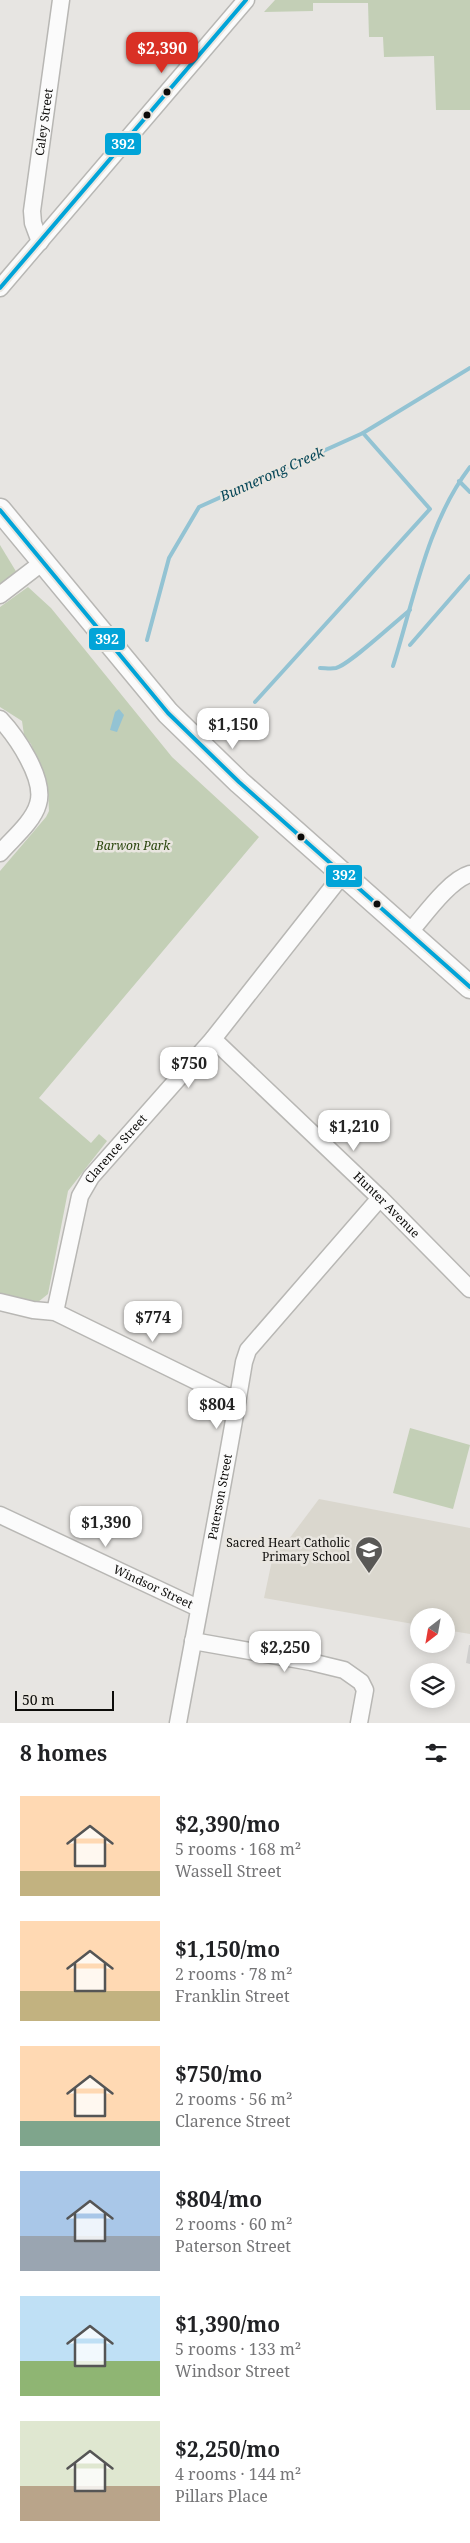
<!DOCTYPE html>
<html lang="en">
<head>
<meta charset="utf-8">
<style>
  body { margin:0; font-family:"Noto Serif",serif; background:#f6f6f6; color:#202124; height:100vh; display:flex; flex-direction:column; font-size:19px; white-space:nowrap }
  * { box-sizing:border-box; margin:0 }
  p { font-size:16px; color:#757577 }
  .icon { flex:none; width:28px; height:28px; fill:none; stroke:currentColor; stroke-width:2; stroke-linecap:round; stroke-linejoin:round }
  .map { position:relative; height:1723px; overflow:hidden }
  .drawer { display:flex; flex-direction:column; background:#fff; flex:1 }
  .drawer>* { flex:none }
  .needle { width:32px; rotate:211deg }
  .fabs { position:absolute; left:410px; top:1608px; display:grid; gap:10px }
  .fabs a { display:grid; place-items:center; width:45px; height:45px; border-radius:50%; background:#fff; box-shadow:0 2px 12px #0003; font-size:25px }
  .scale { position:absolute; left:15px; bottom:12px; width:99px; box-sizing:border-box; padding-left:5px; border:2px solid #0d0c0a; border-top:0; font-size:14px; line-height:18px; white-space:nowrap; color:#0d0c0a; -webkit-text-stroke:4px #e9e6e0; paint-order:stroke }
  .price { position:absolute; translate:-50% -42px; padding:0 11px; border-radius:10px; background:#fff; color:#222; font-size:16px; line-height:32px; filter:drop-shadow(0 1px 2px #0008) }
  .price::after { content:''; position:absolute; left:50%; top:30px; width:15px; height:11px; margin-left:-8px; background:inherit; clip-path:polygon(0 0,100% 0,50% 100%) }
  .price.current { background:#d93025; color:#fff }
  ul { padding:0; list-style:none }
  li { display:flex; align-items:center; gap:15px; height:125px; padding:0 20px }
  li span { display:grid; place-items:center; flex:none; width:140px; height:100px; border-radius:0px; color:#555 }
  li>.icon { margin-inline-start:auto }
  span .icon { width:60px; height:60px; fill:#fffc; stroke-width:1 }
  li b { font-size:21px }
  h2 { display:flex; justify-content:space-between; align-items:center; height:60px; padding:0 20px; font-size:21px }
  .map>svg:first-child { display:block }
</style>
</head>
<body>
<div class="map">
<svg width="470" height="1723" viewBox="0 0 470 1723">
  <rect width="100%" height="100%" fill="#e7e5e2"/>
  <path fill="#dad7ce" d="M319,1499L470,1528V1634L446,1630V1616H419V1625L264,1598L274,1551L289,1539Z"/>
  <g fill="#c3cfb6">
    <path d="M275,0H470V110H436L434,56L384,57L383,37H369L368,3H313V11L264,12Z"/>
    <path d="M0,545L17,573L0,586Z"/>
    <path d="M28,587L51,608L172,757L259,837L39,1098L91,1143L99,1134L107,1141L68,1191L48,1294L38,1302L0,1298V871L46,817L49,811L48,792L31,744L24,735L22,721L0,707V607Z"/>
    <path d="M410,1428L470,1445L453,1509L393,1493Z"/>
  </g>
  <path fill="#93c3d3" d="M119,709L124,715L117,732L110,730L115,712Z"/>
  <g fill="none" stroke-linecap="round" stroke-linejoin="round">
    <g stroke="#93c3d3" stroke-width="4">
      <path d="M459,481L470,492"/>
      <path d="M147,640L169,558L199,507L363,433L470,368"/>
      <path d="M410,645L470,576"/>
      <path d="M393,666C414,600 427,523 470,467"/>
      <path d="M320,668C325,668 331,669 336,668C349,665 395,622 410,610"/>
      <path d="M255,702L430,509L363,433"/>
    </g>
  </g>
  <path fill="#cfcecd" d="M469,1645H470V1664L466,1663Z"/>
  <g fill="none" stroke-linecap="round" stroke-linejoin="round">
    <g stroke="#b8b7b4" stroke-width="19">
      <g id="street">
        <path id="s1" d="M40,242L33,223L32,211L61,0"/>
        <path d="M0,288L246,0"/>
        <path d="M0,595L43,562"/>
        <path d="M0,719C16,736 46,779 38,804C33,822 12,839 0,853"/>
        <path d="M409,933C424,916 449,880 470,874"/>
        <path id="s2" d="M213,1039L380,1198L470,1289"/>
        <path d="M0,1302L33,1310L55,1312L237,1401"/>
        <path id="s3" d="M55,1312L80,1196L91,1177L213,1039L343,874"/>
        <path id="s4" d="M0,1515L198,1608"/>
        <path d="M193,1641L311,1662L344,1670L361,1682L365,1690L359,1723"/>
        <path id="s5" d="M178,1723C200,1603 224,1483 244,1362L248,1350L380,1198"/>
      </g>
    </g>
    <g stroke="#b8b7b4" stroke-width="25">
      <path id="secondary" d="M0,510L168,713L239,782L470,987"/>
    </g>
    <use href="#street" stroke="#fbfbfb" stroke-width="16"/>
    <use href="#secondary" stroke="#fbfbfb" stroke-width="22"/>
    <g stroke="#e9e6e0" stroke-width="8">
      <g id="bus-1">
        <path d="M0,288L246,0"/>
        <path d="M0,510L168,713L239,782L470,987"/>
      </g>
    </g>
    <use href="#bus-1" stroke="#01a4d8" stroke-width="4"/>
  </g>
  <defs>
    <g id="school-pin" transform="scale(1.4375)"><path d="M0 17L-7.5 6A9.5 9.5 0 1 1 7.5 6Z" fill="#595856" stroke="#e9e6e0"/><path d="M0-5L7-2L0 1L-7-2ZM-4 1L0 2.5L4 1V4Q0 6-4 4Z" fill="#fff"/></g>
  </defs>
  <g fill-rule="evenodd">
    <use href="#school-pin" x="369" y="1550"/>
  </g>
  <g fill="#0d0c0a" stroke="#e9e6e0" stroke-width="2">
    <circle cx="167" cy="92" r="4.5"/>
    <circle cx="147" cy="115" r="4.5"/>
    <circle cx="301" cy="837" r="4.5"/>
    <circle cx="377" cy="904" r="4.5"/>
  </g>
  <g text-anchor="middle" stroke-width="5" stroke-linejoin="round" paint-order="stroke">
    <g font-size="12" fill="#0d0c0a" stroke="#e9e6e0">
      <text dy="4" stroke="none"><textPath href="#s1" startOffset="122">Caley Street</textPath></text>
      <text dy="4" stroke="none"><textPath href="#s3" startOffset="178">Clarence Street</textPath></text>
      <text dy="4" stroke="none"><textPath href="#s2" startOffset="240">Hunter Avenue</textPath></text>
      <text dy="4" stroke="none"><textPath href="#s5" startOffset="230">Paterson Street</textPath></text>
      <text dy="4" stroke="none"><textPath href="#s4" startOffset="169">Windsor Street</textPath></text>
    </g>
    <g font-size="12" font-style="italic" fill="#2a450d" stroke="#e9e6e0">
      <text x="133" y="850">Barwon Park</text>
    </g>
    <g font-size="12" fill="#0d0c0a" stroke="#e9e6e0" text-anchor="end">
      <text x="350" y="1547">Sacred Heart Catholic<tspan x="350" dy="14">Primary School</tspan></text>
    </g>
    <g font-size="14" font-style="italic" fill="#074758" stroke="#e9e6e0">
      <text transform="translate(272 474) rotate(-24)" y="5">Bunnerong Creek</text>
    </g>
  </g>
  <g stroke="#e9e6e0" stroke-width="2">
    <rect x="104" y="132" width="38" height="24" rx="5" fill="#01a4d8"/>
    <rect x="88" y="627" width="38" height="24" rx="5" fill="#01a4d8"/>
    <rect x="325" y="864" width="38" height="24" rx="5" fill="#01a4d8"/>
  </g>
  <g font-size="14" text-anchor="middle" font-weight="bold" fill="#fff">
    <text x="123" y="149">392</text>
    <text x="107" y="644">392</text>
    <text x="344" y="880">392</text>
  </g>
</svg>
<div class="fabs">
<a><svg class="needle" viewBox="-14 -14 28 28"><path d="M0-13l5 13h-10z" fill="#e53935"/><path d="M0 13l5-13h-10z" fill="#757577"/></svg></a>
<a><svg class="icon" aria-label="layers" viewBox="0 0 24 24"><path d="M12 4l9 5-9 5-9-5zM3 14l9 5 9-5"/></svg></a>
</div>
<div class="scale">50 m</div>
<b class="price current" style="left:162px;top:74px">$2,390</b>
<b class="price" style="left:233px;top:750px">$1,150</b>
<b class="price" style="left:189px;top:1089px">$750</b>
<b class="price" style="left:354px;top:1152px">$1,210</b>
<b class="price" style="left:153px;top:1343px">$774</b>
<b class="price" style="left:217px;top:1430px">$804</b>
<b class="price" style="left:106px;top:1548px">$1,390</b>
<b class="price" style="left:285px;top:1673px">$2,250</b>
</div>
<section class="drawer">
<h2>8 homes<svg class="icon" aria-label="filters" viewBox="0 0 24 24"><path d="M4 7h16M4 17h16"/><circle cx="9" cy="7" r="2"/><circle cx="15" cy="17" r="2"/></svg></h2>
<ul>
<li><span style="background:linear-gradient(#ffd9b3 75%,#c2b280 0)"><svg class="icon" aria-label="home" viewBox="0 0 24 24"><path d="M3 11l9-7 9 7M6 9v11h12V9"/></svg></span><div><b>$2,390/mo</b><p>5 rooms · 168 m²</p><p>Wassell Street</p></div></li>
<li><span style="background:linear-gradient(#ffd9b3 70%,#c2b280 0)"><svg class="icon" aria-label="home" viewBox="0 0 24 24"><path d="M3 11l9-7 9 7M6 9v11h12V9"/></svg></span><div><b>$1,150/mo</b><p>2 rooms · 78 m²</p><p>Franklin Street</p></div></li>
<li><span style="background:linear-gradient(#ffd9b3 75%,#7fa58c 0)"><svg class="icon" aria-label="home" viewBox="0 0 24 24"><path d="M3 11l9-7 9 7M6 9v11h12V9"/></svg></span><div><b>$750/mo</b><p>2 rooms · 56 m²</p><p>Clarence Street</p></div></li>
<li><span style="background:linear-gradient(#a9c7e8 65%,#9aa5b1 0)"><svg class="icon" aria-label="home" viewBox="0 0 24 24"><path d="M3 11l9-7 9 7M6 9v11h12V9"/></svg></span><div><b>$804/mo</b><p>2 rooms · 60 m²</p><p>Paterson Street</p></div></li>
<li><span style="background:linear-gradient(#bfe0f5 65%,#8fb573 0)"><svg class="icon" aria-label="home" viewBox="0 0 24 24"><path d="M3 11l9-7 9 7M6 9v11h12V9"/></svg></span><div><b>$1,390/mo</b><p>5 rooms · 133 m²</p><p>Windsor Street</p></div></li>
<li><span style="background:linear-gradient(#dfe7d0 65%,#b9a48a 0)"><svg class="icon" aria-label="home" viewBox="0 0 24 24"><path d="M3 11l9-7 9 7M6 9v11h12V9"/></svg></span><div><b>$2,250/mo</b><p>4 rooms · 144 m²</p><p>Pillars Place</p></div></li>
</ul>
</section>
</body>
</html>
